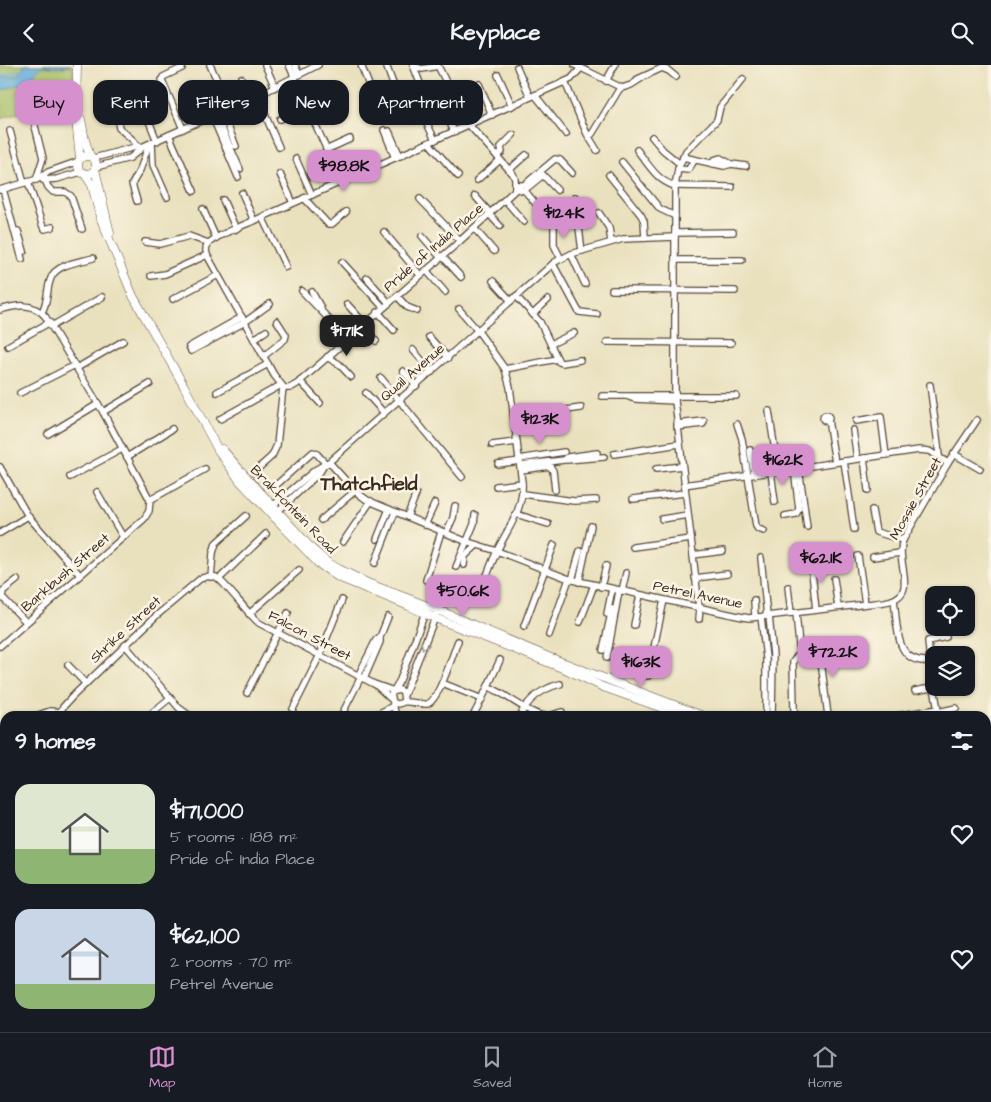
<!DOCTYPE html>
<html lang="en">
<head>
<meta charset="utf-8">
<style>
  body { margin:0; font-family:"Architects Daughter",sans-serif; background:#242831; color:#f1f3f6; height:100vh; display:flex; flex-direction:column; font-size:19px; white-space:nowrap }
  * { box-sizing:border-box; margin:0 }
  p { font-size:16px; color:#9ea1a6 }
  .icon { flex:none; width:28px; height:28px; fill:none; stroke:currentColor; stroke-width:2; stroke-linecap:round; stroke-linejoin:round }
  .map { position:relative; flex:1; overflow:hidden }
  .side { position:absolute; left:0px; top:646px; width:991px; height:321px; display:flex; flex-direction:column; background:#171b24; border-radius:15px 15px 0 0; box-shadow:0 1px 4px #0004 }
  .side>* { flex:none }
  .guide { position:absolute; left:15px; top:15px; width:500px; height:45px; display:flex; gap:10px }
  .buttons { position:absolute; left:925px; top:521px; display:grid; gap:10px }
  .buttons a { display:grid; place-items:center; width:50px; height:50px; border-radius:10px; background:#171b24; box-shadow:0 1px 4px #0004; font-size:25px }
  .price { position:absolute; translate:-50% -42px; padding:0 11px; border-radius:10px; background:#d690ce; color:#111; font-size:16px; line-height:32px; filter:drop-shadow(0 1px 2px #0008) }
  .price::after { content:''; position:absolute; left:50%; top:30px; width:15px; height:11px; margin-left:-8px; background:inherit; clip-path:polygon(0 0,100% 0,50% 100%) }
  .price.active { background:#222; color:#fff }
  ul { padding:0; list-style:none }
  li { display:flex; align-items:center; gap:15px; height:125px; padding:0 15px }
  li span { display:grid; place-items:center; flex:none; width:140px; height:100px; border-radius:15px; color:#555 }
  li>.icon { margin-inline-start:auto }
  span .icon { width:60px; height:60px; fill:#fffc; stroke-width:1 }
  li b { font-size:21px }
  h2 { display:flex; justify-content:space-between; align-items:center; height:60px; padding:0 15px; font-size:21px }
  .pill { padding:0 18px; border-radius:15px; background:#171b24; box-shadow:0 1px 4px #0004; font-size:18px; line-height:45px }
  .pill.active { background:#d690ce; color:#111 }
  header { display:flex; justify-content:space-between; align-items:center; height:65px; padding:0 15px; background:#171b24; font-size:22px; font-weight:700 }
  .menu { display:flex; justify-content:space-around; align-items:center; height:70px; border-top:1px solid #363941; background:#171b24; font-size:14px; color:#9ea1a6 }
  .menu a { display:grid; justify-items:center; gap:2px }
  .menu .active { color:#d690ce }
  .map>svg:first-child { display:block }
</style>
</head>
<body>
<header><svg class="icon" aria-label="back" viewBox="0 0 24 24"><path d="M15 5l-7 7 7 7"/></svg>Keyplace<svg class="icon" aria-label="search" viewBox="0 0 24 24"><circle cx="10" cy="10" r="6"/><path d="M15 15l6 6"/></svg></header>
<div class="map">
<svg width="991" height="967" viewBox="0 0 991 967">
  <rect width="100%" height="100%" fill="#fcf5e5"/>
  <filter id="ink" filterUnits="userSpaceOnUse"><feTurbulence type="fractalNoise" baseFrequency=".02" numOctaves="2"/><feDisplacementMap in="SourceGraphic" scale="10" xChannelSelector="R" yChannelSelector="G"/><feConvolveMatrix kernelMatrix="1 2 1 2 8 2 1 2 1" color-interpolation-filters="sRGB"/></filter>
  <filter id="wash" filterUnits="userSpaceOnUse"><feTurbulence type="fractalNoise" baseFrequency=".0096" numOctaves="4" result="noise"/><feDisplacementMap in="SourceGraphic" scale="20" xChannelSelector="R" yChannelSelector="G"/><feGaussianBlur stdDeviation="1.12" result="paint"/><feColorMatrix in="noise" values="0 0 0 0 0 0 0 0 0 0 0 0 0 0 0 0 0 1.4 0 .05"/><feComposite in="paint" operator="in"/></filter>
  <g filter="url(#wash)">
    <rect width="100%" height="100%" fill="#e9e1be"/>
    <path fill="#a7bf65" stroke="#717442" d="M0,0H72L74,16L67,34L0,54Z"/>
    <path fill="#eeda9e" stroke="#94825e" d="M49,22L48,29L50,36L27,44L28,39L32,33L29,28Z"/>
    <path fill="#62adda" stroke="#4e6c7c" d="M24,0H70V1L56,3L44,1L38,5L27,17L0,26V13C11,11 21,13 24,0Z"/>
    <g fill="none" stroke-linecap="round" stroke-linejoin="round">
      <path stroke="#62adda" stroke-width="2" d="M0,11L25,4"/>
    </g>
  </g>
  <g filter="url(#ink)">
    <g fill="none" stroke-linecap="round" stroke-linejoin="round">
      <g stroke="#554536" stroke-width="8">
        <g id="minor">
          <path d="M210,0L230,43"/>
          <path d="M265,0L275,22"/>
          <path d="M289,0L341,117"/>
          <path d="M295,0L299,10"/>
          <path d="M361,0L378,43"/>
          <path d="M386,0L399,35"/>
          <path d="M413,0L423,26"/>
          <path d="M575,0L622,23L631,20L642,13"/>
          <path d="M414,1L422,4L438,1L446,17"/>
          <path d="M517,2L530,32"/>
          <path d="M182,3L163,12L162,15L183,64"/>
          <path d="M498,10L512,41"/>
          <path d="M241,13L251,34"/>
          <path d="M638,14L662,3L669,6L676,12"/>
          <path d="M606,16L615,0"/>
          <path d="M565,17L587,69L597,85"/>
          <path d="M479,19L492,50"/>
          <path d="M136,24L157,76"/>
          <path d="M113,29L119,63L134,76L140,85"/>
          <path d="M535,30L566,69"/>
          <path d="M193,31L204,55"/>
          <path d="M257,31L279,82"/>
          <path d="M463,33L473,58"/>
          <path d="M442,39L454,67"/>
          <path d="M421,46L435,75"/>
          <path d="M222,47L236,81"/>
          <path d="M216,50L240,104"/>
          <path d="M212,51L238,112"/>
          <path d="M280,54L307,42"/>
          <path d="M469,60L513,109L515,114V125L460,176L297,319L290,323H284L274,310L207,190C206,186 205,183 208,179C214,171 247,159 258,154L535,30L571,14L581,3"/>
          <path d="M35,61L43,93L36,115"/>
          <path d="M384,65L395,93"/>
          <path d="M10,66L24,118"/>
          <path d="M389,66L400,91"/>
          <path d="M592,69L620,23"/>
          <path d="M169,70L194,126"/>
          <path d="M652,72L663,85L680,99"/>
          <path d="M152,78L153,100L167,132"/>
          <path d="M429,78L458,111"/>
          <path d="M326,85L350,74"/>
          <path d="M637,85C648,99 657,116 675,121L732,122"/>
          <path d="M497,91L502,87L501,82L513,70"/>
          <path d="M683,92L724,101L731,99L746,101"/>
          <path d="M94,93L139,81"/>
          <path d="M296,94L312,130"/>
          <path d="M622,97L660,144L675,151"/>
          <path d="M712,99L714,95L720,93L731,99"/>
          <path d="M96,102L130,93L144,81L257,31L318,0"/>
          <path d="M678,104L688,105L694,96"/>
          <path d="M509,105L526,90"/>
          <path d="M280,109L293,138"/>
          <path d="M609,110L641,150L644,156L645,173"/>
          <path d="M43,115L57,114L81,107"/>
          <path d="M45,115L48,122L53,127H65L71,131L82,164"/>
          <path d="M477,115L500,95"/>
          <path d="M28,117L43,162L45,164L52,162"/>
          <path d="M516,120H524L555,94L560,95L572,108"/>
          <path d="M515,123L525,126L536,139"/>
          <path d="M527,123L543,110L557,125"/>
          <path d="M3,124L22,194"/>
          <path d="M0,125L38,114L48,107L79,96"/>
          <path d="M242,128L254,156"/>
          <path d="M475,131L490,148"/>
          <path d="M575,132L582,186"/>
          <path d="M304,133L328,159H332L346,147"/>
          <path d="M420,134L460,176"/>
          <path d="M223,135L236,164"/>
          <path d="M505,135L524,157"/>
          <path d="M137,136L132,119L140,105L149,79"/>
          <path d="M203,144L216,173"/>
          <path d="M599,148L609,163L611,176"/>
          <path d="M489,149L500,161"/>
          <path d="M262,152L286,202"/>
          <path d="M554,157V180L561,194"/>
          <path d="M474,163L494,186"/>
          <path d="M18,166L24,186"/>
          <path d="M384,167L420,210"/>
          <path d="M675,168L733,167"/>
          <path d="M422,171L441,193"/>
          <path d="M145,177L160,179L189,171L208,178"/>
          <path d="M571,189L585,219"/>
          <path d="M442,191L461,212"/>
          <path d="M675,195H742"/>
          <path d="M342,197L383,242"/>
          <path d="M553,199L579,247L597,249"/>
          <path d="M426,205L445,227"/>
          <path d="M151,211L165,209L207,190"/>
          <path d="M367,213L389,238"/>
          <path d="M493,216L511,236"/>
          <path d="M612,225L735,226"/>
          <path d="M302,226L348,274"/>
          <path d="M312,227L321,243"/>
          <path d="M397,231L407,242L417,246"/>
          <path d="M516,231L540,257L559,297L562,298L580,295"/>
          <path d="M173,234L218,210"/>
          <path d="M347,239L365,259"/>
          <path d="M459,244L478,266L505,304L510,322L522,418C524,444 508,463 497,486C491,499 486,513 481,526"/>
          <path d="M0,245C17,240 32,237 45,251L103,347L150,435L149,446L144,454L0,581"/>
          <path d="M42,247C49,234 46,225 51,213C56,199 80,197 93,193"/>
          <path d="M378,247L394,265"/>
          <path d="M533,249L548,235"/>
          <path d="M52,261L102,232"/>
          <path d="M363,261L376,276"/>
          <path d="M429,272L448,293"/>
          <path d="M254,274L266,266"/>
          <path d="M607,277L731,278"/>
          <path d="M551,279L574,268"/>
          <path d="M8,281L50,257"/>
          <path d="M189,282L242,252"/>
          <path d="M413,285L432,307"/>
          <path d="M191,286L245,257L270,239"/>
          <path d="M264,291L285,274L286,270L277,256"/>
          <path d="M327,292L339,299L351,312"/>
          <path d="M77,303L123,276"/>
          <path d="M505,304L557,294"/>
          <path d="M403,306L416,321"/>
          <path d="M381,313L462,412"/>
          <path d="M300,316L320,338"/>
          <path d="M930,320L938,379L939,392"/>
          <path d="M217,327L268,299"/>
          <path d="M20,328L75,300"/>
          <path d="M366,328L384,348"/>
          <path d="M602,331H736"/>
          <path d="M629,332L635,334L675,336"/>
          <path d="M769,346L778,406"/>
          <path d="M103,347L150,319"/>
          <circle cx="826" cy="353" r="3"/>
          <path d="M514,352L581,343"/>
          <path d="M220,354L281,320"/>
          <path d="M828,355L835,397"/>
          <path d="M856,356L881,352L886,390"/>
          <path d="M677,359L704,356L703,359L677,362"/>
          <path d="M737,359L742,374L756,461L758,464L764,466"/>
          <path d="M853,365L857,394"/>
          <path d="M48,369L98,339"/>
          <path d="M492,380L517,377"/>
          <path d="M750,385L754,409"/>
          <path d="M614,389L679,379"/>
          <path d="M954,389L980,404"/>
          <path d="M127,392L172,364"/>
          <path d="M864,393L868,425"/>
          <path d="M519,394L564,387"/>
          <path d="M566,395L604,392"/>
          <path d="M844,396L854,464"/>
          <path d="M329,397L355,426L367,435L465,476L497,486L569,514L738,551L749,553L767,551L884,537C922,531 894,499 903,475L948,398L977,355"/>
          <path d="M498,399L520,396"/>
          <path d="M520,400L564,395L568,392L597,388"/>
          <path d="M0,402L28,451L79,509"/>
          <path d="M799,403L807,462"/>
          <path d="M656,404L682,401"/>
          <path d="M521,405L550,401L553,406L555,425"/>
          <path d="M254,407L272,391L277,380L283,322"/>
          <path d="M771,407L775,437"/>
          <path d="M70,412L122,384"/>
          <path d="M684,420L919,385L929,386L948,398"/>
          <path d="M496,421L522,418"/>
          <path d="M274,422L313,387L317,389L326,399"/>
          <path d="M97,427L123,472"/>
          <path d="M523,429L574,436L596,435"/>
          <path d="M633,434L685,428"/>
          <path d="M150,435L205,404"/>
          <path d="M270,443L315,405L329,397L555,197L571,189L623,174L675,172"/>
          <path d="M872,445L876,467L903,475"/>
          <path d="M276,448L320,407L324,400"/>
          <path d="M516,449L548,459"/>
          <path d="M785,451L796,449L799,444L794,404"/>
          <path d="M407,452L416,429"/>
          <path d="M662,454L688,450"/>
          <path d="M321,455L355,426"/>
          <path d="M425,460L435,438"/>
          <path d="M0,468L28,451"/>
          <path d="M446,468L453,453L455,441"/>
          <path d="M377,474L389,444"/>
          <path d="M343,477L371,436"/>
          <path d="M633,482L691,474"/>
          <path d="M810,488L816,545"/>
          <path d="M693,490L723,486"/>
          <path d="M858,491L865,539"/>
          <path d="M873,492L900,488"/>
          <path d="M761,493L767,551"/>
          <path d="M375,498L395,447"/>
          <path d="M464,500L465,491L477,480"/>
          <path d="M456,502L474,459L475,450"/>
          <path d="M211,512L213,488L216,478L246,451"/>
          <path d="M695,513L727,509"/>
          <path d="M219,514L266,469"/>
          <path d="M834,514L838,542"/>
          <path d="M17,515L3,526L2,532L26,557"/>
          <path d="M426,515L441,467"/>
          <path d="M572,515L580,486"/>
          <path d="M579,517L591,461"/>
          <path d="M601,522L606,501"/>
          <path d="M788,522L791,548"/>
          <path d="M622,526L626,508"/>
          <path d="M754,535L755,552"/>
          <path d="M894,535C898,562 894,599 930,596L934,621"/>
          <path d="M699,542L675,336V121L678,104L686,86L717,55L720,42L743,14"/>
          <path d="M796,548L800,591"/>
          <path d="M249,549L299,505"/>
          <path d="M607,549L612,524"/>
          <path d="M769,551L773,590L772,651"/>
          <path d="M761,552L766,593V651"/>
          <path d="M699,554L700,543"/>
          <path d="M580,557L594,520"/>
          <path d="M634,560L640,530"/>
          <path d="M524,561L554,480"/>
          <path d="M549,570L569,514"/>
          <path d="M125,580L179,643L190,651"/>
          <path d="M603,585L612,544"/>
          <path d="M607,593L619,526"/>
          <path d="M930,596L928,576L946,572"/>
          <path d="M68,600L86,619"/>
          <path d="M358,611L376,575L380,572L388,552"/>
          <path d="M648,611L664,535"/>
          <path d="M364,614L380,577V572"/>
          <path d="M442,618L482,634L500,595"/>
          <path d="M376,620L391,634"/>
          <path d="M489,622C505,628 531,651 546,651C551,651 557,648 562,647"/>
          <path d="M934,622L939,651"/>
          <path d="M395,626L400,625L403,628L404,635C402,639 397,640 393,637L391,630L400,615L426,545"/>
          <path d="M915,626L936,622"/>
          <path d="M247,628L288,548"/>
          <path d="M404,630L438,545"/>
          <path d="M403,637C411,636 420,640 427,639C439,636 453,588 458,576"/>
          <path d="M393,639L396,651"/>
          <path d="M293,644L320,590L342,535"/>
          <path d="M938,647L956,643"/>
          <path d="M35,651L50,646L60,647"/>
          <path d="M58,651L63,642L73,631L156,551L200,514C205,512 210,510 216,512C224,516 248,549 259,558L374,619L394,626"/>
          <path d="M148,651L170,633"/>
          <path d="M341,651L361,612"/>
          <path d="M374,651L393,641"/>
          <path d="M473,651L482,634"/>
          <path d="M520,651C528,634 541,624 560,619"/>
          <path d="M796,651L794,645L793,597L797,591L816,589L821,596L828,651"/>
          <path d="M897,651L937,644"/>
          <path d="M927,651L938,649"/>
          <path d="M0,682L5,678"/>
          <path d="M986,946L991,951"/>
          <path d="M229,962L231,967"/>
          <path d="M483,962L485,967"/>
          <path d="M636,962L637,967"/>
          <path d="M786,962L787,967"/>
          <path d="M575,966L588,962"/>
          <path d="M989,967L991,962"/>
        </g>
      </g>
      <g stroke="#554536" stroke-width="9">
        <g id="tertiary">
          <path d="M77,0L76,55L80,93"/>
          <path d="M81,54L85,75L90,91"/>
          <circle cx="87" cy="100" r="9"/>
          <path d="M95,104L110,168"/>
          <path d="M84,108L92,120L100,152L133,231L184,321L218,385L240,416L319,499L338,512L409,541L435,553L565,604L603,622L685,651"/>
          <path d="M222,384L241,406L311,483L327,497L337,503L370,519L438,545L546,591L703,651"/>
          <path d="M986,754L991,756"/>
          <path d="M986,764L991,765"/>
          <path d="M945,962L946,967"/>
        </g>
      </g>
      <g stroke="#554536" stroke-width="13">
        <g id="motorway">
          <path d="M0,790L5,797"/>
          <path d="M0,833L5,841"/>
          <path d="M0,888L5,896"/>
          <path d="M44,962L47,967"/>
          <path d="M78,962L80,967"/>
          <path d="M124,962L128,967"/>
        </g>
      </g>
      <use href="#minor" stroke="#fff" stroke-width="5.5"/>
      <use href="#tertiary" stroke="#fff" stroke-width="8"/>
      <use href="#motorway" stroke="#fff" stroke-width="11"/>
    </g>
    <defs><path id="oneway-chevron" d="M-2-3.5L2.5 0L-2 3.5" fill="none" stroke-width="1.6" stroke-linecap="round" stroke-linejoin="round" transform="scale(1.25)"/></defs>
    <use stroke="#a79f9a" href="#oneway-chevron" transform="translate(424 581) rotate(111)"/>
  </g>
  <g text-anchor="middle" stroke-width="5" stroke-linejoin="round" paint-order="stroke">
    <g font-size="14" fill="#3b2a1e" stroke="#fcf5e5">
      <text transform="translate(433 182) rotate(-41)" y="5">Pride of India Place</text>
      <text transform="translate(412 307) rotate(-41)" y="5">Quail Avenue</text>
      <text transform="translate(915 433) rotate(-61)" y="5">Mossie Street</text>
      <text transform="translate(294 444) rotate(46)" y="5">Brakfontein Road</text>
      <text transform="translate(65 507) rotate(-41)" y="5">Barkbush Street</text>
      <text transform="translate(698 529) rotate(12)" y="5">Petrel Avenue</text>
      <text transform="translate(125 564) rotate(-43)" y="5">Shrike Street</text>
      <text transform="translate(310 570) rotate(28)" y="5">Falcon Street</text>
    </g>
    <g font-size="19" font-weight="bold" fill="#3b2a1e" stroke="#fcf5e5">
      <text x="369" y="425">Thatchfield</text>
    </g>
  </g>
</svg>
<div class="buttons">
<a><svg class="icon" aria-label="locate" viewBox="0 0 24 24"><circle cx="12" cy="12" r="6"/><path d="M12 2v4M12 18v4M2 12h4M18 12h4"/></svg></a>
<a><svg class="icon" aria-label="layers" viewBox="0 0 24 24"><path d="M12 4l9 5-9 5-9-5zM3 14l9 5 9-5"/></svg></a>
</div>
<b class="price" style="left:344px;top:127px">$98.8K</b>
<b class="price" style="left:564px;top:174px">$124K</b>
<b class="price active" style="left:347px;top:292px">$171K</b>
<b class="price" style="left:540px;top:380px">$123K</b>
<b class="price" style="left:783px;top:421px">$162K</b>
<b class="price" style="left:821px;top:519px">$62.1K</b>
<b class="price" style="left:463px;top:552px">$50.6K</b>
<b class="price" style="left:833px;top:613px">$72.2K</b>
<b class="price" style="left:641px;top:623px">$163K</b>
<div class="guide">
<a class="pill active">Buy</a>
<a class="pill">Rent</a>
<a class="pill">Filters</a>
<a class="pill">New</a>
<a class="pill">Apartment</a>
</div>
<section class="side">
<h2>9 homes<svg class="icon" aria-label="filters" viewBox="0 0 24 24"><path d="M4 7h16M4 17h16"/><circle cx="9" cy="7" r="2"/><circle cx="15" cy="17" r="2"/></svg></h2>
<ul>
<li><span style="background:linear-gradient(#dfe7d0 65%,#8fb573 0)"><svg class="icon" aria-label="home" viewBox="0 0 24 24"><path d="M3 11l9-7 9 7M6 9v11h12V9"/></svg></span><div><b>$171,000</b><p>5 rooms · 188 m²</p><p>Pride of India Place</p></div><svg class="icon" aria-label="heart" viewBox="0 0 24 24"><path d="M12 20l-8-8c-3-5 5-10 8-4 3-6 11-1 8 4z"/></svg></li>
<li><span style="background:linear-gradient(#c9d6e8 75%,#8fb573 0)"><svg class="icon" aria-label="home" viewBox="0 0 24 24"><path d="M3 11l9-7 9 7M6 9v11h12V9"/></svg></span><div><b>$62,100</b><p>2 rooms · 70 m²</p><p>Petrel Avenue</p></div><svg class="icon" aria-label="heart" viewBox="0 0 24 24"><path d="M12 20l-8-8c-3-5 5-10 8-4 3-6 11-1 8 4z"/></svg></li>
</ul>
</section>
</div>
<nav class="menu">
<a class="active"><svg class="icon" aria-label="map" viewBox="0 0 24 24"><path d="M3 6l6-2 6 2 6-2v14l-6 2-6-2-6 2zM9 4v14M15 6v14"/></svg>Map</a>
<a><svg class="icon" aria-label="saved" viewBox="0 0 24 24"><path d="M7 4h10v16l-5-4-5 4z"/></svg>Saved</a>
<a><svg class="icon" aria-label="home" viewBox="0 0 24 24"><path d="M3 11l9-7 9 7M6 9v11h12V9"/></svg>Home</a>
</nav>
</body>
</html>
